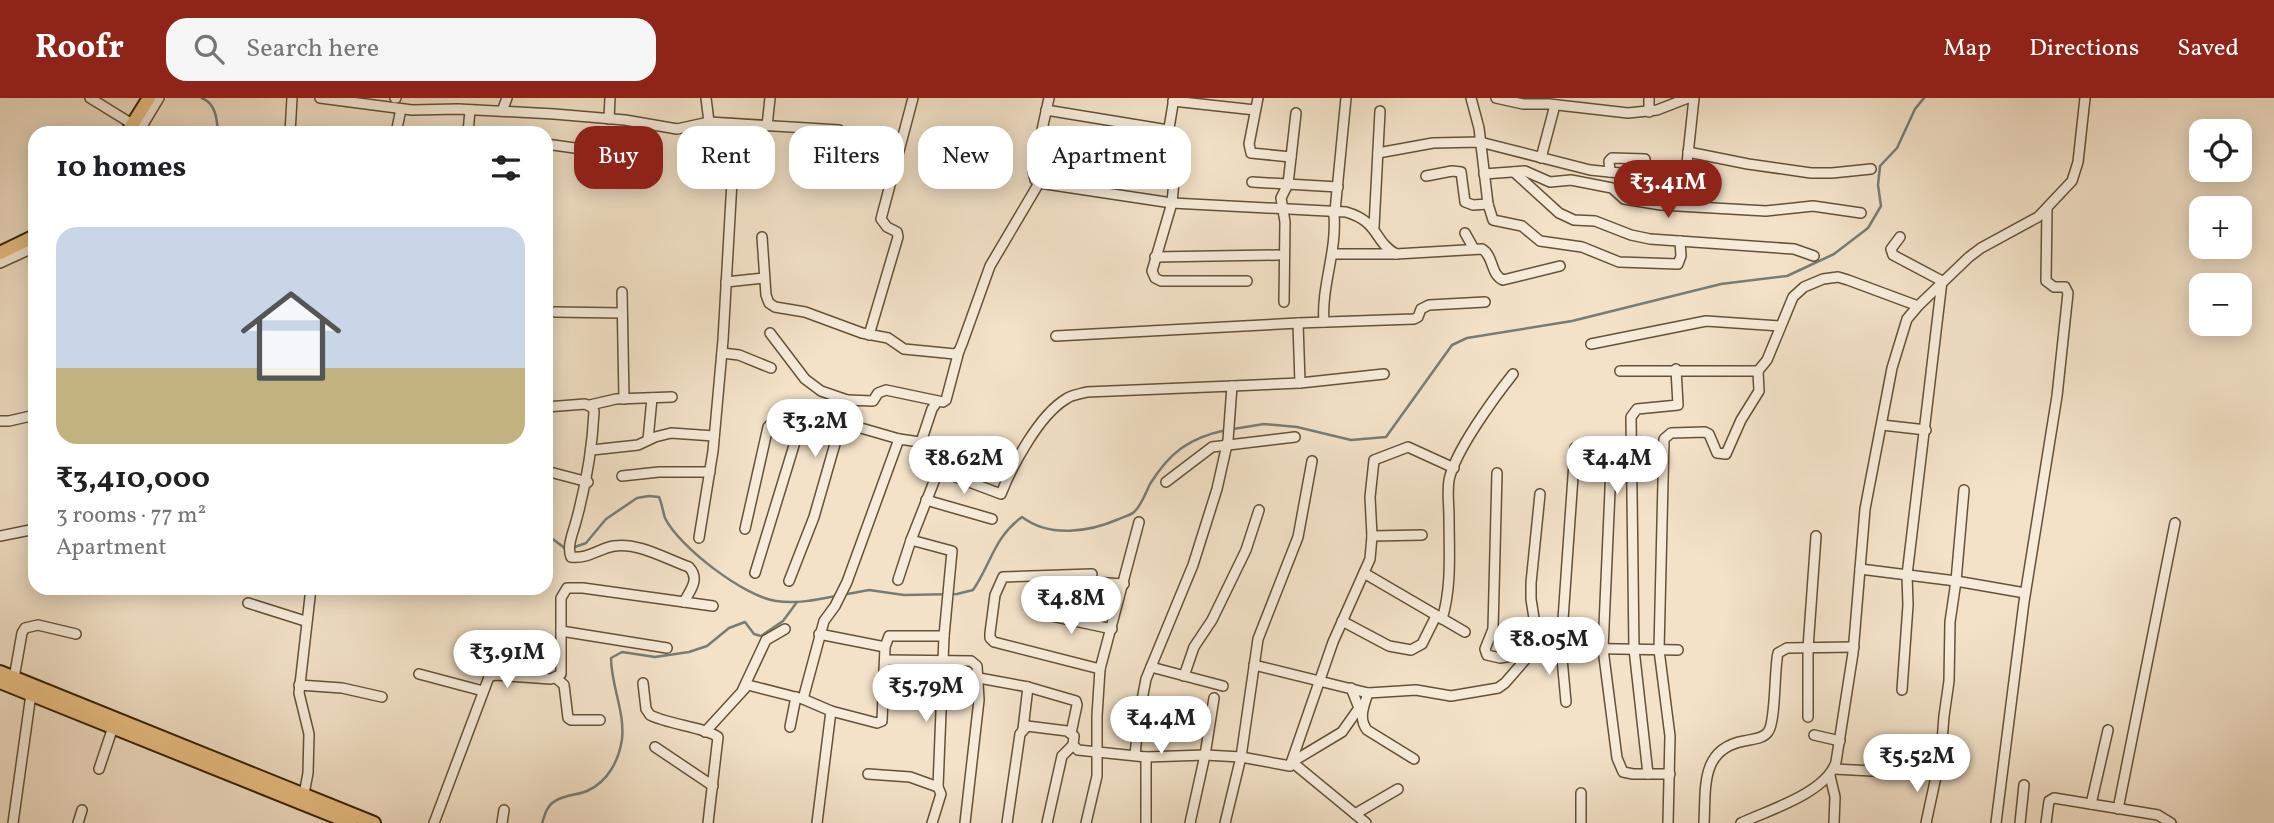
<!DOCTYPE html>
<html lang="en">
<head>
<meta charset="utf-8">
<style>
  body { margin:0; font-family:Vollkorn,serif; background:#f6f6f6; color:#202124; height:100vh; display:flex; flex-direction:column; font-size:26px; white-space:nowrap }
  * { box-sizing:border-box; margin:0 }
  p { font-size:23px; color:#757577 }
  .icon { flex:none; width:38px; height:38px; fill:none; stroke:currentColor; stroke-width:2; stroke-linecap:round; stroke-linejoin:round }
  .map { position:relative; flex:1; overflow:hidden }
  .details { position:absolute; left:28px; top:28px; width:525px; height:469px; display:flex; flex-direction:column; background:#fff; border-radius:21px; box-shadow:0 4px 18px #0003 }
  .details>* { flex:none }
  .banner { position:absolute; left:574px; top:28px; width:665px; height:63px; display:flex; gap:14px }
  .controls { position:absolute; left:2189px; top:21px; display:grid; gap:14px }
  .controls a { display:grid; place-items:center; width:63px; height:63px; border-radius:14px; background:#fff; box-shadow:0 4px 18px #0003; font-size:35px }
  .price { position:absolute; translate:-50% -60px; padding:0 16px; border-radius:24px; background:#fff; color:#222; font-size:23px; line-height:46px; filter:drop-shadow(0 2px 4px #0008) }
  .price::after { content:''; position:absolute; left:50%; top:42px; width:21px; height:16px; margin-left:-10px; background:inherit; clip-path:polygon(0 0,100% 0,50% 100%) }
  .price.active { background:#8f2418; color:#fff }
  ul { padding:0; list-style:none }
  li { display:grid; align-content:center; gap:14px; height:371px; padding:0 28px }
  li+li { border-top:2px solid #e0e0e0 }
  li span { display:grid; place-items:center; height:217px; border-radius:21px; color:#555 }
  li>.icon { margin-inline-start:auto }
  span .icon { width:126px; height:126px; fill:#fffc; stroke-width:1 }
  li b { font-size:30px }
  h2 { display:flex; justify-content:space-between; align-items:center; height:84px; padding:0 28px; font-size:30px }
  .pill { padding:0 24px; border-radius:21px; background:#fff; box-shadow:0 4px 18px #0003; font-size:24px; line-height:63px }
  .pill.active { background:#8f2418; color:#fff }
  header { display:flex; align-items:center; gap:42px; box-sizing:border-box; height:98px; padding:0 35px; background:#8f2418; color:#fff }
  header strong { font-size:33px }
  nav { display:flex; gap:38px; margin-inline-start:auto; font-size:24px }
  .search { width:490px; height:63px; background:#f6f6f6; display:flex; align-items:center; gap:18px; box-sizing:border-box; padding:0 24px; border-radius:21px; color:#757577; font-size:26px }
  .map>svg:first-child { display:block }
</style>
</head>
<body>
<header>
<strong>Roofr</strong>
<div class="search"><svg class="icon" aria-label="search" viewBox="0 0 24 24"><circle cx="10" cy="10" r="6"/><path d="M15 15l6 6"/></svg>Search here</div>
<nav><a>Map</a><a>Directions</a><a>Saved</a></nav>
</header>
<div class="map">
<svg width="2274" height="725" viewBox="0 0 2274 725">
  <rect width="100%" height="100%" fill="#f3e2c8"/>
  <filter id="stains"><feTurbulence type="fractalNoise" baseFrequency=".00286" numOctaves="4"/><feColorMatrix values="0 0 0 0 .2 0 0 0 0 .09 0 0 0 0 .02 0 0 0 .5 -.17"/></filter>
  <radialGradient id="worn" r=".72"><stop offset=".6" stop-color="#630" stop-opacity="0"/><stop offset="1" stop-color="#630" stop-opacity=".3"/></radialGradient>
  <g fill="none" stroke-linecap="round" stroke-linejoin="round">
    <g stroke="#777d76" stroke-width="2.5">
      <path d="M202,0C216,6 217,21 218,35"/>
      <path d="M1233,331L1264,326L1297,329L1351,342L1386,339L1452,247L1467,240L1572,223L1721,186L1787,178L1834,156L1868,130L1881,108L1878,87L1880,68L1897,50L1915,11L1924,0"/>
      <path d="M546,436L566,451"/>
      <path d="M572,450L586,445L606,421L637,400L649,398L659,399C662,406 663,414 665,420C679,449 745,499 776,503C796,506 816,502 836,498"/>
      <path d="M842,497L869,492L904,497L957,496L973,492C991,466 994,439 1022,419C1050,440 1089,434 1119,421C1123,419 1131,417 1134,414C1141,408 1146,394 1150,386C1170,354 1189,340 1226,332"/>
      <path d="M542,725C544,720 545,714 548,710C556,697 575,698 587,693C608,684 619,662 622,641C625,614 611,587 611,560L622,554L655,559L689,554L707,548L729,530L745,524L754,536L761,538L783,523L797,504"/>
    </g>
    <g stroke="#655236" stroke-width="12">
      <g id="minor">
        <path d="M90,0L129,24"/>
        <path d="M320,0L412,12L458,11L554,16L625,22L677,31L709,24L839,32"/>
        <path d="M395,0H396"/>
        <path d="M706,0L709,24"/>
        <path d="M1049,0L1033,73L1035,82L1039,85L1172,105L1346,114C1380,124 1373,143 1396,156L1482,151C1494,158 1490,176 1503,182L1560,168"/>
        <path d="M1174,0L1167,42L1175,71L1172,105L1152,173L1155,180L1161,183H1247"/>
        <path d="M1258,0L1249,46L1251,55L1291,59"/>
        <path d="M1471,0L1479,30L1488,106L1493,122L1522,128L1540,143L1582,149L1619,164L1678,166L1681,158L1680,143"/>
        <path d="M1496,0L1523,6H1549L1628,15L1657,12L1688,0"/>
        <path d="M1649,0V14"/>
        <path d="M1173,3L1255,12"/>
        <path d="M1046,12L1168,32"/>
        <path d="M502,13L507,0"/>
        <path d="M609,21L610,0"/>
        <path d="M767,28L770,0"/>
        <path d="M468,33L480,35"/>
        <path d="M138,35L159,0"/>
        <path d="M290,35L292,0"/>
        <path d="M396,35L401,11"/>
        <path d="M468,35L470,12"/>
        <path d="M546,46L596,53"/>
        <path d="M1688,54L1748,66L1811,75H1832L1871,71"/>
        <path d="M1378,55L1433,45L1480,44L1590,72L1680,81L1685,79L1686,75L1694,0"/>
        <path d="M1541,60L1555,7"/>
        <path d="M1514,74L1559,115L1574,122L1595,123L1631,137L1650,141L1794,151L1814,158"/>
        <path d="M1610,74L1609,63L1612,60L1645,61"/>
        <path d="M1484,76L1525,73L1550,84L1571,82L1612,90L1624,101L1661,107L1766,113L1813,108L1861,115"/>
        <path d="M1426,78L1452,73L1461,74L1465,104L1473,107L1488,106"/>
        <path d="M1252,84L1338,89"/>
        <path d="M1374,129L1380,13"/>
        <path d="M1465,135L1474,151"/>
        <path d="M762,139L766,197L769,205L775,209L805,214L862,235L888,240L904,251L955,256L959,253L962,246L990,168L1039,85"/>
        <path d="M1900,139L1891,151L1893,157L1942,183L1907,477L1908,507L1902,592"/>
        <path d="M1334,156H1396"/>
        <path d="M1155,159L1278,157"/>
        <path d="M0,165L35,149"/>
        <path d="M726,184L764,180"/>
        <path d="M622,194L624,301"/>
        <path d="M1284,204L1285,124L1281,100L1288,86L1296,15"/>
        <path d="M555,214L622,215"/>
        <path d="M1324,224C1321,189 1337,154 1334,117L1332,114L1335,113L1346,0"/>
        <path d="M1298,225L1414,221L1418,219L1421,211L1429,207L1485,204"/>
        <path d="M770,235L805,281L821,293L847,302L843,327"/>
        <path d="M869,237L898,139L897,134L887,129L881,121L913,0"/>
        <path d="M1056,238L1298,225L1300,285"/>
        <path d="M1591,246L1706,223L1780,228"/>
        <path d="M722,255L739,257L771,270"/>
        <path d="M1620,273H1758L1767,262L1793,199L1804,189L1823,181L1838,179L1848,182L1918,208"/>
        <path d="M1232,288L1300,285L1384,276"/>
        <path d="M847,302L873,303L878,295L886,292L943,304L946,302L959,253"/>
        <path d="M590,307L616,301L672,299"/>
        <path d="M546,309L585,306L593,310L594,314C592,355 586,388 575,427C572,437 567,449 571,459C588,461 598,451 614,448C638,444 666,461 689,469C700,481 691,491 684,504"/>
        <path d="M0,323H9L35,317"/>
        <path d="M1882,327L1926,332"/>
        <path d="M648,342L652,300"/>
        <path d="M921,344L932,311L937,304"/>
        <path d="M1612,347L1603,551L1617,660L1623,674L1633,676H1670"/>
        <path d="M592,352L638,347L655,339L671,335L714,338"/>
        <path d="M937,372L1001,396C1012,368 1039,317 1066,301C1071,297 1080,296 1087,294L1232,288L1228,342L1217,391L1193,467L1146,581L1139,617L1135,657"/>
        <path d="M546,373L588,384"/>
        <path d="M1497,375L1493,531L1485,551L1487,557L1500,560L1561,550L1678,552"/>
        <path d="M622,378L659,374H710"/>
        <path d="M1166,384L1212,349L1295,339"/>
        <path d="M926,402L992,421"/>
        <path d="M745,431L768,329L771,326H776L836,341"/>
        <path d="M0,438L35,431"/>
        <path d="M1372,438L1422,437"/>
        <path d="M699,440L713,353L723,242L733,65L730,27"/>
        <path d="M911,442L948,348"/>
        <path d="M1860,471L1956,483L2025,495"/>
        <path d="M755,475L799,331"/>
        <path d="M1364,475L1465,534"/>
        <path d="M1092,476L1003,479L995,497L990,535V540L994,544L1100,571"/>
        <path d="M898,482L911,442L952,453L944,538"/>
        <path d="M789,483L814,419L839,332L843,327L847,326L899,341"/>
        <path d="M1092,484L1124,486"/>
        <path d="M248,505L305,523"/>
        <path d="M1037,515L1112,531"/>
        <path d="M1442,521C1452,489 1449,452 1449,419C1449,407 1447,394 1449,382C1455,353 1494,300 1513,276"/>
        <path d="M1342,523L1389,548L1411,552L1422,546L1436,518"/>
        <path d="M561,533L667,550"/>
        <path d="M819,536L885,549"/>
        <path d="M1539,552L1531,501V485L1540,396"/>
        <path d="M885,562L971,563L977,568L979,602L965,725"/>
        <path d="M1254,567L1368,595L1416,592L1451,598L1498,590L1505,585L1531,555"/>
        <path d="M1151,569L1223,588"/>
        <path d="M419,576L483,593"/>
        <path d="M1184,578L1194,549L1212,522L1246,452L1259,412"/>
        <path d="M14,580L22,535L25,530L38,527L76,536"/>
        <path d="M556,580L564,587L568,620L571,622H600"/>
        <path d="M979,580L1028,589L1076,603L1077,607L1071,635"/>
        <path d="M643,585L646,611L650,617C667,626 707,630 718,639L708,725"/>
        <path d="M299,587L342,590L382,599"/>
        <path d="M1351,590L1359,610L1342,634L1292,664L1366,725"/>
        <path d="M743,591L766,542L785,531"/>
        <path d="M1368,595C1364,608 1358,620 1367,632L1414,661"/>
        <path d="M803,601L824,523L835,508L847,484L899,341L976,352"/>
        <path d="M1566,604L1561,550L1575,350"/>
        <path d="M831,613L877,625L882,623L885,549L889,538H944L938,689"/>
        <path d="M1808,619V550L1816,438"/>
        <path d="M790,629L796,599"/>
        <path d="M1023,631L1028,589"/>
        <path d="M705,634L748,587L803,601L831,613L817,725"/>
        <path d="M1814,637L1840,643"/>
        <path d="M655,649L713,688"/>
        <path d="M1146,659L1205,657L1241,659L1290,668L1333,544L1370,461L1372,438L1370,399L1374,362L1408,349L1454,370"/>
        <path d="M99,671L113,629"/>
        <path d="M1834,671L1929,676L1937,674L1940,669L1944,618L1949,583L1950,524L1956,483L1964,392"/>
        <path d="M868,676L910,679L938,689L941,696L932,725"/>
        <path d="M1648,676L1634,551L1631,319L1637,311L1678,307L1676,271"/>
        <path d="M1830,678L1835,699L1834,725"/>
        <path d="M304,696L308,675L309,636L299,595L311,490"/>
        <path d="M2091,706L2108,632"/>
        <path d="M2118,711L2175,425"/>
        <path d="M1355,716L1398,691"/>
        <path d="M13,725L31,596"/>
        <path d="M78,725L82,712"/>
        <path d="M434,725L489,579L495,577L551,581L561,576V500L567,490H583L713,508"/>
        <path d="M502,725L504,712"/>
        <path d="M1007,725L1020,636L1027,628L1067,633L1074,638L1073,647L1078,652L1146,659V725"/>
        <path d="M1047,725L1062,658L1073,647"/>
        <path d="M1086,725L1097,678V618L1100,571L1139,424"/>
        <path d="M1190,725L1205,657L1214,600"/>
        <path d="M1225,725L1241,659L1258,541L1298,439L1312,363"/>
        <path d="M1581,725V695"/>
        <path d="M1668,725L1670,638L1659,552L1664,341L1671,335L1705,334L1709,336L1717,355L1726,356L1741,322L1759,293L1758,273"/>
        <path d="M1704,725C1706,690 1700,651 1744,643C1752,641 1763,641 1768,634C1776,624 1774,572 1778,555L1787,550L1854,549"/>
        <path d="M1741,725C1769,712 1826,695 1836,664L1853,555L1865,411L1892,270L1907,221L1918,208L1969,159L1981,150L2038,119L2072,83L2078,64L2085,0"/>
        <path d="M1926,725L1937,674"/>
        <path d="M1996,725L2024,504L2057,298L2068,195L2065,189H2054L2046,183L2047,111"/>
        <path d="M2020,725L2024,687"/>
        <path d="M2046,725L2049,703L2054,700L2158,717L2171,725"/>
      </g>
    </g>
    <g stroke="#362205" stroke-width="16">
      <g id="major">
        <path d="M127,35L149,0"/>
        <path d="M0,155L35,138"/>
        <path d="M0,574L374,725"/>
        <path d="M0,584L351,725"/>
      </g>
    </g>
    <use href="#minor" stroke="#f7ecdb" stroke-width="9"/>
    <use href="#major" stroke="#eac184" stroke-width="12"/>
  </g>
  <rect width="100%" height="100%" filter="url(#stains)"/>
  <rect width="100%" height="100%" fill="url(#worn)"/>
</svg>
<div class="controls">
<a><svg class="icon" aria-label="locate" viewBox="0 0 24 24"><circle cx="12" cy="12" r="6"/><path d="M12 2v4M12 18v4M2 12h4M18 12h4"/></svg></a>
<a>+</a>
<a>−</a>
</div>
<b class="price active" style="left:1668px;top:122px">₹3.41M</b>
<b class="price" style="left:815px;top:361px">₹3.2M</b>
<b class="price" style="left:964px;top:398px">₹8.62M</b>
<b class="price" style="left:1617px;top:398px">₹4.4M</b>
<b class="price" style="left:1071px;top:538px">₹4.8M</b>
<b class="price" style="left:1549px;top:579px">₹8.05M</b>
<b class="price" style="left:507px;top:592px">₹3.91M</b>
<b class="price" style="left:926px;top:626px">₹5.79M</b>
<b class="price" style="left:1161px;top:658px">₹4.4M</b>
<b class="price" style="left:1917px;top:696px">₹5.52M</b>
<div class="banner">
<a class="pill active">Buy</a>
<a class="pill">Rent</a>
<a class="pill">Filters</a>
<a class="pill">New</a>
<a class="pill">Apartment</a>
</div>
<section class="details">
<h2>10 homes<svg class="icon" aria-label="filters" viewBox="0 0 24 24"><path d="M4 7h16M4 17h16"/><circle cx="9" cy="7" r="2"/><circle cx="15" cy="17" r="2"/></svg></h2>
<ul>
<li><span style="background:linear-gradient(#c9d6e8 65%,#c2b280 0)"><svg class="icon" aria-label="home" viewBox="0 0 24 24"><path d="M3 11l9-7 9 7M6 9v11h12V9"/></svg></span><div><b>₹3,410,000</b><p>3 rooms · 77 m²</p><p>Apartment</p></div></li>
</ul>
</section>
</div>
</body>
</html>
